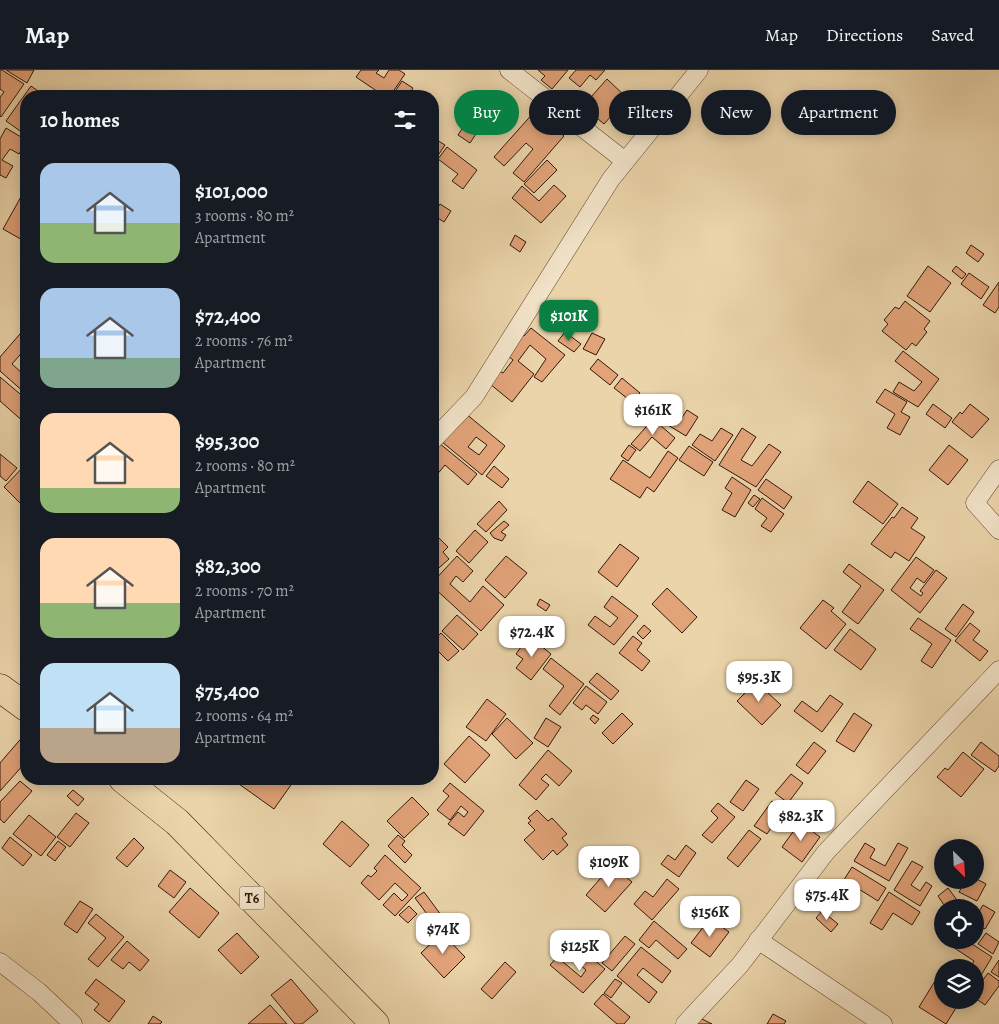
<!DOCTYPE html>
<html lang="en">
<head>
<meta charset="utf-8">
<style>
  body { margin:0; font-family:Alegreya,serif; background:#20242c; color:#f1f3f6; height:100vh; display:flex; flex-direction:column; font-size:19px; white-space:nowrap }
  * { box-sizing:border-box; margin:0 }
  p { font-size:16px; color:#9ea1a6 }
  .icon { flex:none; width:28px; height:28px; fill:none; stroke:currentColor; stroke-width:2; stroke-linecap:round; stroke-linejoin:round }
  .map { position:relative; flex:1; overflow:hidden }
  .drawer { position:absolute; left:20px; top:20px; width:419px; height:695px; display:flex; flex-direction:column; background:#171b24; border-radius:20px; box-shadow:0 2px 12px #0003 }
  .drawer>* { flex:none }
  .banner { position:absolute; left:454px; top:20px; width:470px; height:45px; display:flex; gap:10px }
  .needle { width:32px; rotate:156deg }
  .tools { position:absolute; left:934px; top:769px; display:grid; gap:10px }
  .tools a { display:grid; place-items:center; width:50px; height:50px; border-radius:50%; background:#171b24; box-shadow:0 2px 12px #0003; font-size:25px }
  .price { position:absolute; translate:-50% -42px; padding:0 11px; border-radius:10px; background:#fff; color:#222; font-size:16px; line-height:32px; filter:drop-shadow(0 1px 2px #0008) }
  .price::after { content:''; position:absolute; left:50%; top:30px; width:15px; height:11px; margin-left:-8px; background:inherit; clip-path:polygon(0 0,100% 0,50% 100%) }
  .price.on { background:#0b8043; color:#fff }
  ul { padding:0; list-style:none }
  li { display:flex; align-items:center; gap:15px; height:125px; padding:0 20px }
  li span { display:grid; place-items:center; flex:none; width:140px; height:100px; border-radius:15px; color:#555 }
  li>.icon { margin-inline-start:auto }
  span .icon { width:60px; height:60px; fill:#fffc; stroke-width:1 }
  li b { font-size:21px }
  h2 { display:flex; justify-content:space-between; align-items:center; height:60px; padding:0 20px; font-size:21px }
  .tag { padding:0 18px; border-radius:22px; background:#171b24; box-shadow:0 2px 12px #0003; font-size:18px; line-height:45px }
  .tag.on { background:#0b8043; color:#fff }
  header { display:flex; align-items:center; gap:30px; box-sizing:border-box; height:70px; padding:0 25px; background:#171b24; border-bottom:1px solid #363941 }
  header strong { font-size:24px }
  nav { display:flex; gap:28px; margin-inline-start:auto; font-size:18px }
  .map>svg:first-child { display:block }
</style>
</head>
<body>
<header>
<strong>Map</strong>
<nav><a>Map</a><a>Directions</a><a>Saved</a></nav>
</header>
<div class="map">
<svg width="999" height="954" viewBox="0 0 999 954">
  <rect width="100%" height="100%" fill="#ebd4aa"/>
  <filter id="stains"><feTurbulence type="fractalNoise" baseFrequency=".004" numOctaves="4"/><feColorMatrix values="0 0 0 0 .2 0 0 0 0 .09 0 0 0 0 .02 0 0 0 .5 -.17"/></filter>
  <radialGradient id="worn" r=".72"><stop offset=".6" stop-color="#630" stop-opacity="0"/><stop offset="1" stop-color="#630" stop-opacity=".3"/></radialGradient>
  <g fill="#e2a379" stroke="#321709" fill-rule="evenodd">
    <path d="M0,0H2L24,14L1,47L0,46V27L4,22L0,19Z"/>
    <path d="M6,0H34L27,13Z"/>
    <path d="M361,0H379L376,3L384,8L389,0H399L405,4L390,26H384L356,7Z"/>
    <path d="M538,0H568L552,19L541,10L545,6Z"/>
    <path d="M576,0H605L596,10L590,5L580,17L569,8Z"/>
    <path d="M607,9L627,28L604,54L583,36Z"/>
    <path d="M402,11L413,18L408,26H392Z"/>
    <path d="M31,16L45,26H26V65L6,51Z"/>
    <path d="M475,39L487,47L470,73L458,65Z"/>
    <path d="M535,41L564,66L524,112L513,103L533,79L526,73L504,96L494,87Z"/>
    <path d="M6,58L26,70V72L19,84L10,79L2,90L13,96L6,108L0,105V69Z"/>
    <path d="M432,67L445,75L437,87L432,84Z"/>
    <path d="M447,77L477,100L463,119L452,111L458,104L438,89Z"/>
    <path d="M547,90L557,100L534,123L524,114Z"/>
    <path d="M554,115L566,126L541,153L512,128L522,116L539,131Z"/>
    <path d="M22,125L26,128V172L3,159Z"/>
    <path d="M440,134L451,141L444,152L433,145Z"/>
    <path d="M515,165L526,172L520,182L510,175Z"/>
    <path d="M971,175L984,184L978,192L966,183Z"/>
    <path d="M928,196L951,213L930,242L907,226Z"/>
    <path d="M956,196L966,204L962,209L952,201Z"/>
    <path d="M969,203L989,217L981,229L961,214Z"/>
    <path d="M999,212V237L995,243L983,235Z"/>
    <path d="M905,231L930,251L924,259L927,262L916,276L912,273L906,280L882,261L888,254L884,250L895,237L899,239Z"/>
    <path d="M26,257V278L12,294L22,303L26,298V321L25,323L0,301V287Z"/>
    <path d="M531,258L565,285L542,312L534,307L546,289L530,275L518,291L534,304L512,332L490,314L499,301L503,303L513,290L506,284L521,264L524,266Z"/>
    <path d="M565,262L581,274L574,282L558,271Z"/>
    <path d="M592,263L605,269L596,285L583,279Z"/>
    <path d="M903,281L939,309L918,337L893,322L899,312L914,321L922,312L895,291Z"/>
    <path d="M598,289L618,305L610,315L590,299Z"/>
    <path d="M0,307L26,329V354L0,331Z"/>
    <path d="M622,308L640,323L632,332L614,318Z"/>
    <path d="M885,319L907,332L901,342L910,347L900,365L887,358L895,344L876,332Z"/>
    <path d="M663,327L675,333L669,342L681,349L687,340L698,347L686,366L653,346Z"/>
    <path d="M933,334L952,348L945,358L926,344Z"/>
    <path d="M970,334L989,349L972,368L952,352L960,342L962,344Z"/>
    <path d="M465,343L505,376L482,405L441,371ZM476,367L487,375L479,385L468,377Z"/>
    <path d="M653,349L675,368L666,379L652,367L640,381L631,374Z"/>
    <path d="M721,358L733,365L715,391L692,375L700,364L712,371Z"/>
    <path d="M742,358L756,367L741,390L752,396L769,374L781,382L756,417L719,395Z"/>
    <path d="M439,373L477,404L468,415L445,395L435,407L432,404V380Z"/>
    <path d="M629,375L636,380L628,391L621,386Z"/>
    <path d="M949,375L968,390L948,415L929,400Z"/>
    <path d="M689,376L713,392L704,406L679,390Z"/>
    <path d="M668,381L678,388L654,422L647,417L640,428L610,409L623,390L650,408Z"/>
    <path d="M0,384L17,398L6,411L0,406Z"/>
    <path d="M26,394V428L21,434L4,417Z"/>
    <path d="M494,396L509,409L502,418L486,406Z"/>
    <path d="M732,407L751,420L735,447L722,440L732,423L725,418Z"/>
    <path d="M766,409L792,427L784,439L758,420Z"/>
    <path d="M868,411L898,434L883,454L853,432Z"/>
    <path d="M754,425L760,429L753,437L748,433Z"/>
    <path d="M762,428L784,444L771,462L761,456L767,448L755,439Z"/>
    <path d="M499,431L507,440L486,462L477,454Z"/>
    <path d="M902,437L918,448L911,458L925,467L909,491L895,482L891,488L871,474L892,447L894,448Z"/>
    <path d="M504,451L509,455L501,462L506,465L502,471L494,468L490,463Z"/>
    <path d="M475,460L488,472L469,493L456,481Z"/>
    <path d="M432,461L448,477L443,482L449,489L432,504Z"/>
    <path d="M620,474L639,488L617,517L598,502Z"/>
    <path d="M457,486L473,501L463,512L456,506L450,514L470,532L483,516L504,535L481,561L432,516V513Z"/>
    <path d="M506,486L527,503L505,528L485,510Z"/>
    <path d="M916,487L934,500L924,513L917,508L910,518L921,526L923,523L920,521L936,500L947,508L920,543L891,520Z"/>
    <path d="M849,494L884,520L858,554L842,542L861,516L843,502Z"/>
    <path d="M667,518L697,547L682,563L652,534Z"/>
    <path d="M612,526L638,546L614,575L588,555L595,546L610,557L618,548L604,537Z"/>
    <path d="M540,529L550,535L546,541L537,535Z"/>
    <path d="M823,530L834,538L831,541L846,554L826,579L800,558Z"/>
    <path d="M963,534L974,542L956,567L945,559Z"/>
    <path d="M457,545L478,564L463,580L442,561Z"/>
    <path d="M918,548L951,570L932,598L921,591L932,574L910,559Z"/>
    <path d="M970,553L980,561L973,570L988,581L980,591L955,571Z"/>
    <path d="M644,555L651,561L643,569L637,563Z"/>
    <path d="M850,559L876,579L861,600L834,580Z"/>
    <path d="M441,563L459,581L448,591L432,575V572Z"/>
    <path d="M529,566L551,584L531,610L516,598L523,589L516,584Z"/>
    <path d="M633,566L642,573L637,580L650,591L642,601L619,583Z"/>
    <path d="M551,588L584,614L560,645L549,636L564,616L543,599Z"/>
    <path d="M597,603L619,621L611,630L589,612Z"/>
    <path d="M756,612L781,635L762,655L737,631Z"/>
    <path d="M586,616L607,632L598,644L586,635L582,640L573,633Z"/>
    <path d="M830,625L843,634L822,662L794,641L802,631L817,642Z"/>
    <path d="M487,629L506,644L486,671L466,657Z"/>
    <path d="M622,643L633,654L613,674L602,663Z"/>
    <path d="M854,643L872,655L854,682L836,671Z"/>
    <path d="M593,645L599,649L595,654L590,649Z"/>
    <path d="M507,648L533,673L516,689L492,664Z"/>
    <path d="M546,648L561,657L548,677L534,668Z"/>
    <path d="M25,664L26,666V694L25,693L0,721V693Z"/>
    <path d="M469,666L490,685L465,713L444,694Z"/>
    <path d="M814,672L826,681L808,704L796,695Z"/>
    <path d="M981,672L999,686V696L995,702L971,685Z"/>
    <path d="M548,680L572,701L559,716L546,704L541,709L549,715L536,730L519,715Z"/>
    <path d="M963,682L984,699L961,727L937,707L945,698L948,700Z"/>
    <path d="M791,704L803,713L788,733L775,723Z"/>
    <path d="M232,709H289L293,712L274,739Z"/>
    <path d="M746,710L759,719L743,741L730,732Z"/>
    <path d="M20,711L32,721L4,753L0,749V732Z"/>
    <path d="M450,713L484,741L464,766L448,754L458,742L464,747L468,742L461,736L450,750L437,740L449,726L443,721Z"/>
    <path d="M73,720L84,729L78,736L67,726Z"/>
    <path d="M412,727L429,744L404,768L387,751Z"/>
    <path d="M772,731L784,739L767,764L754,756Z"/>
    <path d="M718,733L735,747L712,773L702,765L718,748L711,741Z"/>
    <path d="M537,740L548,751L552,748L567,764L562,768L568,775L557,785L553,780L543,790L524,770L535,760L528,753L531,751L528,748Z"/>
    <path d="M76,743L89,753L70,777L57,767Z"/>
    <path d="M29,745L56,767L41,786L13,764Z"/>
    <path d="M342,751L369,775L350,797L323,774Z"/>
    <path d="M800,752L820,767L802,792L782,777Z"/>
    <path d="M749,760L761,769L738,797L727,788Z"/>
    <path d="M398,765L405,771L402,775L412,785L405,793L388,776Z"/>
    <path d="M10,767L32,785L23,796L2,778Z"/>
    <path d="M134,768L144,778L127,797L116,788Z"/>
    <path d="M58,771L66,777L55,791L47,785Z"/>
    <path d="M865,773L875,779L870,788L885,796L898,773L908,778L889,811L854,791Z"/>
    <path d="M686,775L696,783L679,807L661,794L668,785L675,790Z"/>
    <path d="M385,785L421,818L395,846L383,835L394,823L402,831L408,825L395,813L379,830L361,813L368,805L371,807L377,801L374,798Z"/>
    <path d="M912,791L923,797L911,815L920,821L926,812L932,816L920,836L894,820Z"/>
    <path d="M612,795L632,812L605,842L586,825Z"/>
    <path d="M852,797L886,818L878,831L857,818L850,829L837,821Z"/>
    <path d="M170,800L186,812L174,828L158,816Z"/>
    <path d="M975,808L986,814L977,831L959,822L966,810H975Z"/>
    <path d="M667,809L679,819L652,850L634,834L645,821L653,827Z"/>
    <path d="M190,818L219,843L199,868L169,842Z"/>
    <path d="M948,818L957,830L946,838L938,826Z"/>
    <path d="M424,822L441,845L433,852L415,828Z"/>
    <path d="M889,822L920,842L912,855L893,843L882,860L870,853Z"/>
    <path d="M696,826L711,842L700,852L685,836Z"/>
    <path d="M80,831L93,839L77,863L64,854Z"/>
    <path d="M983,835L995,842L985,859L975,854V848Z"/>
    <path d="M409,836L417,844L408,853L399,845Z"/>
    <path d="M822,841L838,854L831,862L816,848Z"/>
    <path d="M96,844L124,867L98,897L88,889L106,868L88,853Z"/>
    <path d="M710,848L729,862L710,887L691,873Z"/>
    <path d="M654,851L687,879L678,889L656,870L649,878L639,870Z"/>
    <path d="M237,863L259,887L241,904L218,880Z"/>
    <path d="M442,863L465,887L444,908L421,883Z"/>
    <path d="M986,863L999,872L993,884L978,874Z"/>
    <path d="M625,866L635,874L612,901L602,893Z"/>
    <path d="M958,870H966L992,887L977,912L975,911V898H970L974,891L953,877Z"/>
    <path d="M127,871L149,890L140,901L129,892L123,899L111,890Z"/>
    <path d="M641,877L671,901L662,913L643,898L637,905L657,922L649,933L617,906Z"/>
    <path d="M587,884L605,899L583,923L550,895L557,887L581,907L586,900L579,894Z"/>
    <path d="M999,890V907L991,902Z"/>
    <path d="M505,892L516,902L492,929L481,919Z"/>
    <path d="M988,903L999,911V916L985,935L975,928V921Z"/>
    <path d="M96,909L125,931L109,952L94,940L99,934L85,923Z"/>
    <path d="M291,909L318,941L302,954H295L271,925Z"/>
    <path d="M615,909L622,913L611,928L604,923Z"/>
    <path d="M935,911L942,916V930H961L946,954L919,937Z"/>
    <path d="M603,924L630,947L624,954H617L594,934Z"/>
    <path d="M270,935L287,954H248Z"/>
    <path d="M773,944L786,951L784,954H767Z"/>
    <path d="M153,946L162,952L160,954H148Z"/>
    <path d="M698,947L712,954H694Z"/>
  </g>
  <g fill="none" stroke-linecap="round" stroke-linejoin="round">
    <g stroke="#604631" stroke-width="19">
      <g id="street">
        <path d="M509,0L625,91"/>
        <path d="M432,371L474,327L611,109L699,0"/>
        <path d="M999,399L975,433L999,460"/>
        <path d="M758,870L883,954"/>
        <path d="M0,892L39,922L73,954"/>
        <path d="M685,954L740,895L826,782L999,600"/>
      </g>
    </g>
    <g stroke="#321709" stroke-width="29">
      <g id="highway">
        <path d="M0,618L26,637"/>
        <path d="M123,709L177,752L375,954"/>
      </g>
    </g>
    <use href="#street" stroke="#f2e3c8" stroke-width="18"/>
    <use href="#highway" stroke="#ebd4aa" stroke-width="28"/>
  </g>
  <g text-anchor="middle" stroke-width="4" stroke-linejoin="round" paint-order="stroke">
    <rect fill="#f2e3c8" stroke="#6c5442" stroke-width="1" x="239.5" y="816.5" width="25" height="23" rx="4"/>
    <g font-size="14" font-weight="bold" fill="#321709">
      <text x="252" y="833">T6</text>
    </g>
  </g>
  <rect width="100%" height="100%" filter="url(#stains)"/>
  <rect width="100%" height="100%" fill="url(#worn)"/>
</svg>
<div class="tools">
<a><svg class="needle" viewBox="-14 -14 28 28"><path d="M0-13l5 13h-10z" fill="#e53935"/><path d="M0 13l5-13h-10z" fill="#9ea1a6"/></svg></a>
<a><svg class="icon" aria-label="locate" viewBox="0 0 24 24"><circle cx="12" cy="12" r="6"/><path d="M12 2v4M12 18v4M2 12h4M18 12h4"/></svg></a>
<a><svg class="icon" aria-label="layers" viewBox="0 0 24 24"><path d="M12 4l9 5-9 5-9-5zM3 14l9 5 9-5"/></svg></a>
</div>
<b class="price on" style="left:569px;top:272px">$101K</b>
<b class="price" style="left:653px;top:366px">$161K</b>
<b class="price" style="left:532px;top:588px">$72.4K</b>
<b class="price" style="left:759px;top:633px">$95.3K</b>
<b class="price" style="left:801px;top:772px">$82.3K</b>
<b class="price" style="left:609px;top:818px">$109K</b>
<b class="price" style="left:827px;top:851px">$75.4K</b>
<b class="price" style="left:710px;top:868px">$156K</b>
<b class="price" style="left:443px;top:885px">$74K</b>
<b class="price" style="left:580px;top:902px">$125K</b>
<div class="banner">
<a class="tag on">Buy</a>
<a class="tag">Rent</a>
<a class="tag">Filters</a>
<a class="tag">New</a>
<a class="tag">Apartment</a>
</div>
<section class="drawer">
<h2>10 homes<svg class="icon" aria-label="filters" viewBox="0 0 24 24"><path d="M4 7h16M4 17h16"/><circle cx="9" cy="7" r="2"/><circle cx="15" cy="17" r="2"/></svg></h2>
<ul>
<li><span style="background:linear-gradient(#a9c7e8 60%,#8fb573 0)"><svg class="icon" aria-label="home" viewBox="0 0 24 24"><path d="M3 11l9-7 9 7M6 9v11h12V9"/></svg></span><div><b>$101,000</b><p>3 rooms · 80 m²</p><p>Apartment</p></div></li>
<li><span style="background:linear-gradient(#a9c7e8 70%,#7fa58c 0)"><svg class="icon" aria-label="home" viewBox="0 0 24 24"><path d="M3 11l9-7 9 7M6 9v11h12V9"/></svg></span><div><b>$72,400</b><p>2 rooms · 76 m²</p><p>Apartment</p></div></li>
<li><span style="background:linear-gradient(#ffd9b3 75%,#8fb573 0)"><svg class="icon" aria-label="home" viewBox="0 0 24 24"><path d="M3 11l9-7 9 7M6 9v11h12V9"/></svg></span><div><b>$95,300</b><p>2 rooms · 80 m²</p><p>Apartment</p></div></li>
<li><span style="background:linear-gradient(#ffd9b3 65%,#8fb573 0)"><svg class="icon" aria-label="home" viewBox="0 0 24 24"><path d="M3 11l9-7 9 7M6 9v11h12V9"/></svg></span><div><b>$82,300</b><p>2 rooms · 70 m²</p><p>Apartment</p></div></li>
<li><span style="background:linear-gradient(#bfe0f5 65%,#b9a48a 0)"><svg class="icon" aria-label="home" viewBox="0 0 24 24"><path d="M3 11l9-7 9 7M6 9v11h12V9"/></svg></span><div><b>$75,400</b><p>2 rooms · 64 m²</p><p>Apartment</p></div></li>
</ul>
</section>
</div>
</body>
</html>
